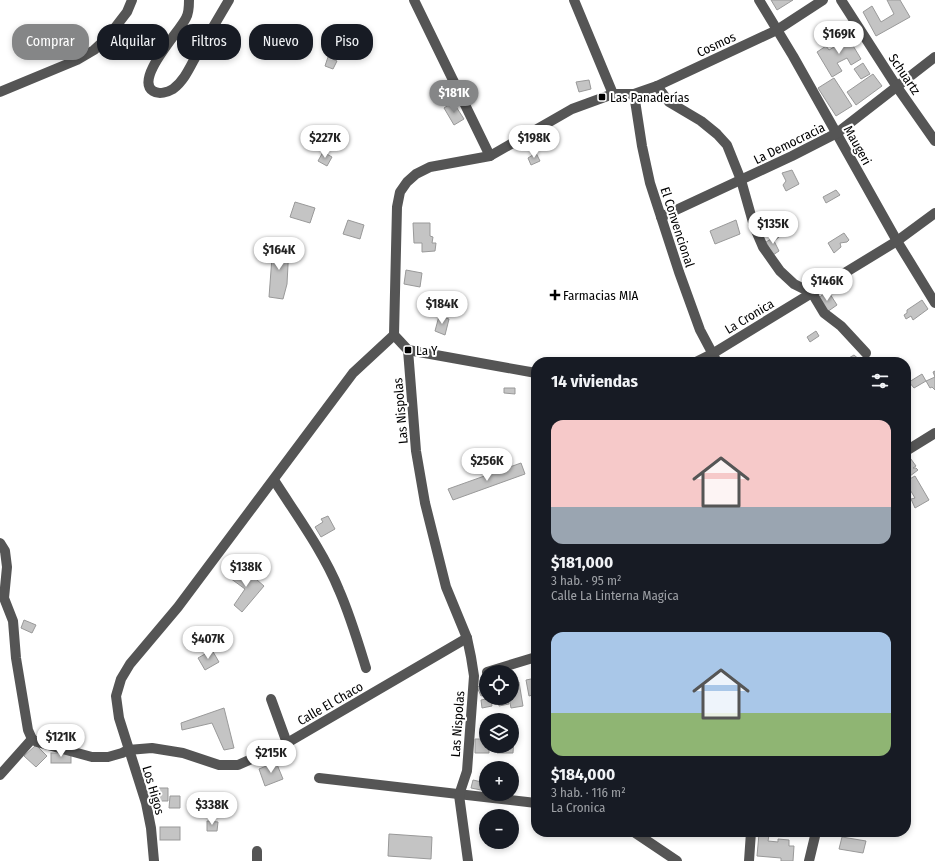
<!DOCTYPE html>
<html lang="es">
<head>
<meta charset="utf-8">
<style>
  body { margin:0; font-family:"Fira Sans Condensed",sans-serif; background:#242831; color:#f1f3f6; height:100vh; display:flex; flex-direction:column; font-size:15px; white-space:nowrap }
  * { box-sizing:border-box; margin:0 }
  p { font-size:13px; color:#9ea1a6 }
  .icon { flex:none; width:22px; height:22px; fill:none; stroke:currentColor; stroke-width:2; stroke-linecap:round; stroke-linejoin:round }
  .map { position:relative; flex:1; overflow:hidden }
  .sheet { position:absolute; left:531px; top:357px; width:380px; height:480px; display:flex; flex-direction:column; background:#171b24; border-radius:16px; box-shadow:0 2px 6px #0003 }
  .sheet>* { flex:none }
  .hud { position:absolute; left:12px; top:24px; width:380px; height:36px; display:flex; gap:8px }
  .tools { position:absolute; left:479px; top:665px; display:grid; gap:8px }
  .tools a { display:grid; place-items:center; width:40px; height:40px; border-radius:50%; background:#171b24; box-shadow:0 2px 6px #0003; font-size:20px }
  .price { position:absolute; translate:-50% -34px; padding:0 9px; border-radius:14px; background:#fff; color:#222; font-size:13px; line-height:26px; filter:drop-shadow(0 1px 2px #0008) }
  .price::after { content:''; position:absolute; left:50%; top:24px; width:12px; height:9px; margin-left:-6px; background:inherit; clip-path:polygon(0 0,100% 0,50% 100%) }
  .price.selected { background:#858687; color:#fff }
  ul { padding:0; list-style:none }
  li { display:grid; align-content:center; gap:8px; height:212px; padding:0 20px }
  li span { display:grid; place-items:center; height:124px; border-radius:12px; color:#555 }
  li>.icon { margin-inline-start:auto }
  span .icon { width:72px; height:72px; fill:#fffc; stroke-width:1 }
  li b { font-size:17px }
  h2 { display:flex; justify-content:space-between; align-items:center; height:48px; padding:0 20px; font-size:17px }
  .chip { padding:0 14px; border-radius:16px; background:#171b24; box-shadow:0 2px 6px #0003; font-size:14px; line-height:36px }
  .chip.selected { background:#858687; color:#fff }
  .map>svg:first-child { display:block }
</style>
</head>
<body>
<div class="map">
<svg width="935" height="861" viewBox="0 0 935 861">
  <rect width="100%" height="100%" fill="#fff"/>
  <g fill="#c4c4c4" stroke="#999">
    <path d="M771,0H793L777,10Z"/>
    <path d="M887,0H900L910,17L876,36L863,12L872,6L881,22L894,14Z"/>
    <path d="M846,34L861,59L851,65L847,58L837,63L842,71L832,77L817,52L826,46L829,50L839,44L836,40Z"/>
    <path d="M328,57L337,61L333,69L325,66Z"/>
    <path d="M863,63L870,74L861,79L854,69Z"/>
    <path d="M873,74L882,86L856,105L847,92Z"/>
    <path d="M834,78L852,106L836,116L818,88Z"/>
    <path d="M589,80L591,89L579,92L576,82Z"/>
    <path d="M453,102L464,119L454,125L444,108Z"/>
    <path d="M323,152L332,157L327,166L318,161Z"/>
    <path d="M536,153L540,161L531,165L528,158Z"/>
    <path d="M792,170L799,184L786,191L783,185L786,181L782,173Z"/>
    <path d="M836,190L840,195L826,203L823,197Z"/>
    <path d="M295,202L315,208L310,223L290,217Z"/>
    <path d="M348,220L364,225L360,239L343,234Z"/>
    <path d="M736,220L740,234L715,244L710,231Z"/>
    <path d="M413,223H430V236L433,237L432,243H436L435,251L422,252V243H414Z"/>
    <path d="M844,233L849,240L847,242L840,243L841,247L834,253L828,243Z"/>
    <path d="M778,235L779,237L774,241L779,251L773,255L766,242Z"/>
    <path d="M273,244L289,246L287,284L283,299L269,297Z"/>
    <path d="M406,270L422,273L420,287L404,284Z"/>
    <path d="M825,293L826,296L830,294L837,305L827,312L817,299Z"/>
    <path d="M922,300L928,309L913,320L911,316L906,319L904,315L907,313V310Z"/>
    <path d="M439,316L449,319L445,335L435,331Z"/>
    <path d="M816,331L819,336L810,342L807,337Z"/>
    <path d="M854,355L861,361L849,362L847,359Z"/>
    <path d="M935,371V390L932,387L930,388L926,381L935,377L933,372Z"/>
    <path d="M922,374L926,381L914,388L909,382Z"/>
    <path d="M504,388H515V394L504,393Z"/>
    <path d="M908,455L916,466L913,468H916L918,470L906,479V456Z"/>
    <path d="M521,463L525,474L453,500L448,489Z"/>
    <path d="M915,476L929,500L915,508L911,499L915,498L906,483V481Z"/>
    <path d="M328,516L335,529L321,537L315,527L323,522L321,519Z"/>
    <path d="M242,567L264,586L242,612L234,605L245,589L230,578Z"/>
    <path d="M24,620L36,625L32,633L21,628Z"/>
    <path d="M212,650L219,662L205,670L198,658Z"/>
    <path d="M536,678V694L529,696L526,680Z"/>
    <path d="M519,682L523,706L511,708L509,698H512V683Z"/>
    <path d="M485,684L486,694L481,696L477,687Z"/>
    <path d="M491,698L492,706L482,708L481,700Z"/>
    <path d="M498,698H508L509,704L499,706Z"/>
    <path d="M224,708L234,748L224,750L212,723L182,730L181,723Z"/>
    <rect x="532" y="717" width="4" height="11"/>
    <path d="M512,737H514L513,753H497L498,746H512Z"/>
    <path d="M475,739H486V746H489V753H475Z"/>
    <path d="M36,745L47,756L36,767L24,756Z"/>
    <rect x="51" y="753" width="20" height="10"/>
    <path d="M276,762L283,779L265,786L259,769Z"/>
    <path d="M473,780L486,783V791L471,788Z"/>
    <path d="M156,788H168V801H157Z"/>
    <path d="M170,796H180V808H169Z"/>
    <path d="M207,821L218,822L217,831H207Z"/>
    <rect x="160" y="827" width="20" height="13"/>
    <path d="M389,834L432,837L431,859L388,856Z"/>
    <path d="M759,834L769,835L768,841L778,842V839L789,840V846H794L793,861H781V858L757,856Z"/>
    <path d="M842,837L866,841L863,853L839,849Z"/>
  </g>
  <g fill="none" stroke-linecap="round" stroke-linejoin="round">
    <g stroke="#555" stroke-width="10">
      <path d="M189,0C189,6 189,13 186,18C180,31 134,79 153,91C159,95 168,92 173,89C184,81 190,67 196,56C207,37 218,19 229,0"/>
      <path d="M414,0L490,156"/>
      <path d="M574,0L613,94"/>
      <path d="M759,0L793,56L897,241L935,303"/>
      <path d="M841,0L897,87L935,141"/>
      <path d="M657,86L669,102L701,121L717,134L727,145L741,180L754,226L763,247L780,271L794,284L812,293L824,313L841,326L866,353"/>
      <path d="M0,92L77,60L94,50L107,38L127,12L132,0"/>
      <path d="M634,94L642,146L650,183L679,272L700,330L717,362"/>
      <path d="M661,217L792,156L837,133L935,57"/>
      <path d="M408,350L536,373"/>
      <path d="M696,362L712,354L897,241L935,213"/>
      <path d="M906,451L935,433"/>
      <path d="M274,480C297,516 323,551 339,590C350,615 358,642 366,668"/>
      <path d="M0,543L5,551L7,567L4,598L13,621L16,658L28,730L32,739L37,742L92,757H108L122,753L128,750L152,748L183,753L219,765H238L287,743L467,638"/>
      <path d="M487,672L536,657"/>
      <path d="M271,699L287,743"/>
      <path d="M0,775L32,739"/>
      <path d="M319,778L536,803"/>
      <path d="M634,832L677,861"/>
      <path d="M154,861L151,828L146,803L119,718L116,696L121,679L130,664L178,607L353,373L394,335"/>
      <path d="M257,861V851"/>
      <path d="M468,861L459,795L467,771L474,676L471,657L467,638L446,587L425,503L416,451L408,350L394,335L397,207L400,192L407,182L416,174L430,167L490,156L572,109L613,94H634L657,86L777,30L823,0"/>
      <path d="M749,861L751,832"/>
      <path d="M809,861L816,832"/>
    </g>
  </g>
  <g fill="#000" stroke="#fff" stroke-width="1.5">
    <rect x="598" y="93" width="8" height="8" rx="2"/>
    <path d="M553 289h4v4h4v4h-4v4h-4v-4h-4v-4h4z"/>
    <rect x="404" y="346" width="8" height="8" rx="2"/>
  </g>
  <g text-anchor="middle" stroke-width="4" stroke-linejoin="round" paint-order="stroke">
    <g font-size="13" fill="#000" stroke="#fff">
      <text transform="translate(716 44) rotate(-25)" y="5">Cosmos</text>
      <text transform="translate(905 74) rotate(56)" y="5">Schuartz</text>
      <text transform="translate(789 143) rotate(-26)" y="5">La Democracia</text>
      <text transform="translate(858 145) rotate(61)" y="5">Maugeri</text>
      <text transform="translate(678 227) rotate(72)" y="5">El Convencional</text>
      <text transform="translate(749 316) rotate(-31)" y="5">La Cronica</text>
      <text transform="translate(400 411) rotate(-95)" y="5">Las Nispolas</text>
      <text transform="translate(330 703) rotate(-30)" y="5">Calle El Chaco</text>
      <text transform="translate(457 724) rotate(-86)" y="5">Las Nispolas</text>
      <text transform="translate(154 790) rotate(74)" y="5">Los Higos</text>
    </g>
    <g font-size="13" fill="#000" stroke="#fff" text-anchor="start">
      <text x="610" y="102">Las Panaderías</text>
      <text x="563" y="300">Farmacias MIA</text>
      <text x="416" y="355">La Y</text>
    </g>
  </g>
</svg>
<div class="tools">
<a><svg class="icon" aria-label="locate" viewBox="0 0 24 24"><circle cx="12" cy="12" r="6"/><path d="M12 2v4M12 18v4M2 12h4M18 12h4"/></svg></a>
<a><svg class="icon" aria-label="layers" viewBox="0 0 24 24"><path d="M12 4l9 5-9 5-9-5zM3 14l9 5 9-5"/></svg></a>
<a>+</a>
<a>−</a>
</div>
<b class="price" style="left:839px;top:55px">$169K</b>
<b class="price selected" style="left:454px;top:114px">$181K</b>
<b class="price" style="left:325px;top:159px">$227K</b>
<b class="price" style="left:534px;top:159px">$198K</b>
<b class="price" style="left:773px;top:245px">$135K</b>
<b class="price" style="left:279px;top:271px">$164K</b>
<b class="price" style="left:827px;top:302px">$146K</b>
<b class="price" style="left:442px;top:325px">$184K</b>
<b class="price" style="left:487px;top:482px">$256K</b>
<b class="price" style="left:246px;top:588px">$138K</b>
<b class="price" style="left:208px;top:660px">$407K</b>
<b class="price" style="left:61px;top:758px">$121K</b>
<b class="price" style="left:271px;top:774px">$215K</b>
<b class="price" style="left:212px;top:826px">$338K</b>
<div class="hud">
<a class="chip selected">Comprar</a>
<a class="chip">Alquilar</a>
<a class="chip">Filtros</a>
<a class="chip">Nuevo</a>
<a class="chip">Piso</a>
</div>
<section class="sheet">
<h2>14 viviendas<svg class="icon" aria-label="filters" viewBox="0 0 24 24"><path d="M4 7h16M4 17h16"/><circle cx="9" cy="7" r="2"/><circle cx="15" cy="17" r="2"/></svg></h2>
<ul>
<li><span style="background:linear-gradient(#f6c9c9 70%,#9aa5b1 0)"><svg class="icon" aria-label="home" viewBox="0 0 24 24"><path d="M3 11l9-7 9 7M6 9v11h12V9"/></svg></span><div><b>$181,000</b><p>3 hab. · 95 m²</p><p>Calle La Linterna Magica</p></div></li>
<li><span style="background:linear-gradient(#a9c7e8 65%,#8fb573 0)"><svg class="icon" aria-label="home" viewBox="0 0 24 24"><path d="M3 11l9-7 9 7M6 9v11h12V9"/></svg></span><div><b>$184,000</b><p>3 hab. · 116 m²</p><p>La Cronica</p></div></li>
</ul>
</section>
</div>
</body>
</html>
